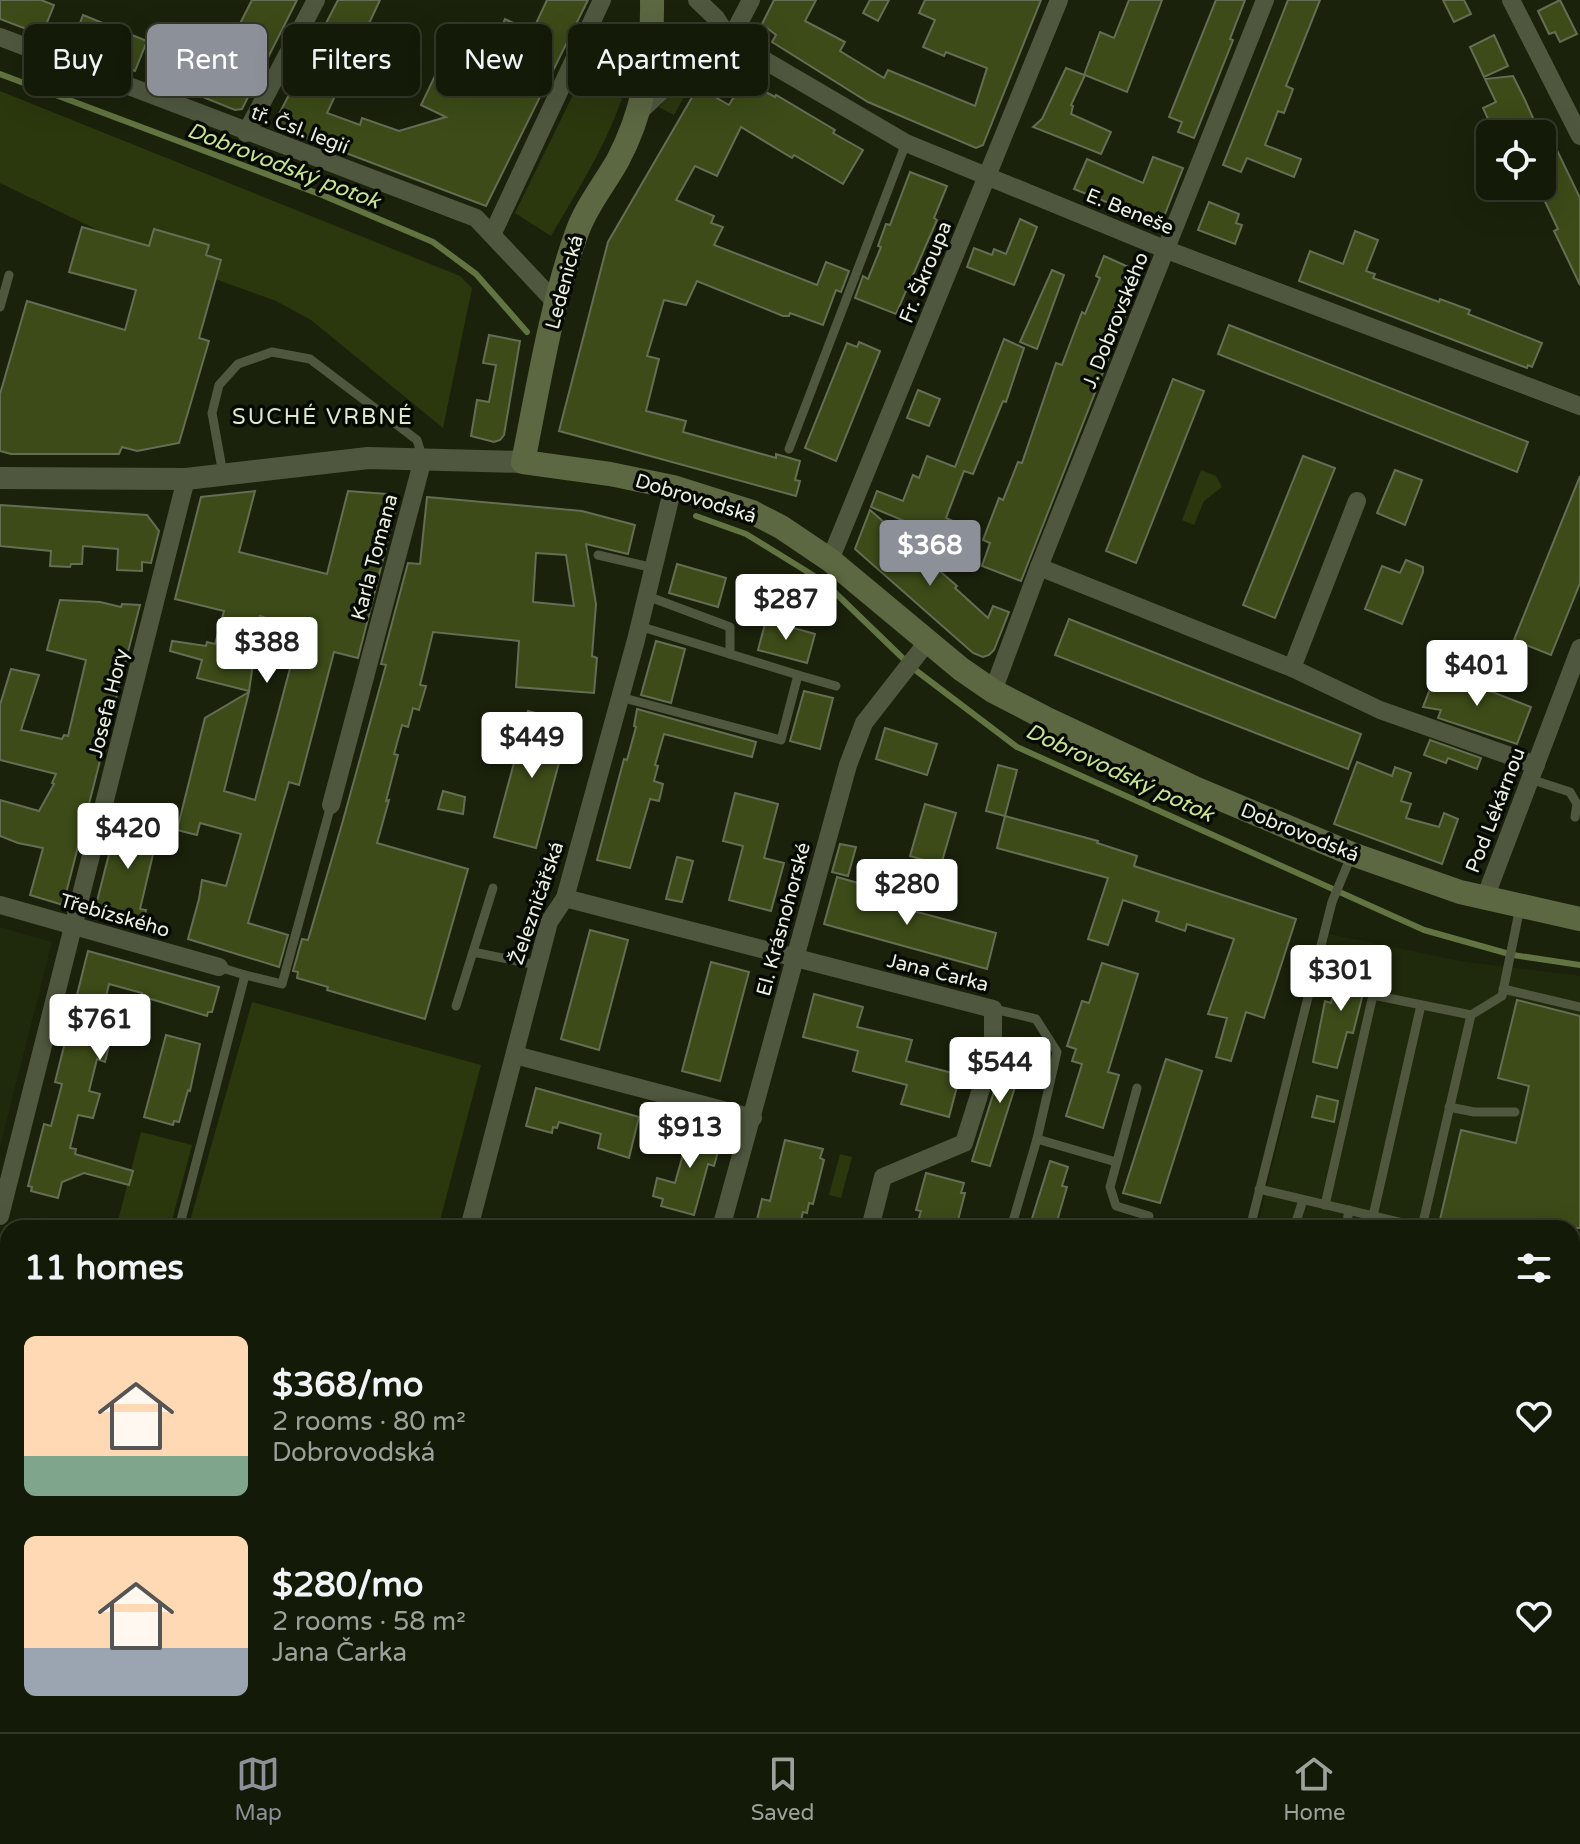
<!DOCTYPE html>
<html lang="en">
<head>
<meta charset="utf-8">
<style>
  body { margin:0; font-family:"Varela Round",sans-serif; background:#212716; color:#f1f3f6; height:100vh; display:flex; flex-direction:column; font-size:30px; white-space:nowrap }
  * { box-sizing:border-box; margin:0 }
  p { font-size:26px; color:#9da19c }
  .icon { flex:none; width:44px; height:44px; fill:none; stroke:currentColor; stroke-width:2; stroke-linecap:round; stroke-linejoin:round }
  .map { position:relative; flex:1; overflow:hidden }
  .drawer { position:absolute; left:0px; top:1220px; width:1580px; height:512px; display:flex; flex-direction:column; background:#141a08; border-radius:24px 24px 0 0; box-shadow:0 8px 32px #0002,0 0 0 2px #333829 }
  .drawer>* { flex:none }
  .banner { position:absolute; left:24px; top:24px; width:800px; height:72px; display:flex; gap:16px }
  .buttons { position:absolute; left:1476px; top:120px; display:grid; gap:16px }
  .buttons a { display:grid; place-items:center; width:80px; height:80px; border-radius:12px; background:#141a08; box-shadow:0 8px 32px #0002,0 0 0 2px #333829; font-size:40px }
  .price { position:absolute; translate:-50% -68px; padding:0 18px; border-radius:8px; background:#fff; color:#222; font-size:26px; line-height:52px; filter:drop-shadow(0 2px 4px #0008) }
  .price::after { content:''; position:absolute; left:50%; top:48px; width:24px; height:18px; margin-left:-12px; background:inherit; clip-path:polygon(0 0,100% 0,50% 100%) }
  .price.selected { background:#8c9099; color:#fff }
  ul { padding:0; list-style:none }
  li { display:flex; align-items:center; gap:24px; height:200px; padding:0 24px }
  li span { display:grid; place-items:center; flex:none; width:224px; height:160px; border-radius:12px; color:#555 }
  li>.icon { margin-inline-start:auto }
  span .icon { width:96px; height:96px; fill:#fffc; stroke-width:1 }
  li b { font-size:34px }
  h2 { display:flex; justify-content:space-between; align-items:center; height:96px; padding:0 24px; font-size:34px }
  .pill { padding:0 28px; border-radius:12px; background:#141a08; box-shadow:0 8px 32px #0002,0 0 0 2px #333829; font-size:28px; line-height:72px }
  .pill.selected { background:#8c9099; color:#fff }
  .menu { display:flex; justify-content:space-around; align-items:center; height:112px; border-top:2px solid #333829; background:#141a08; font-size:22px; color:#9da19c }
  .menu a { display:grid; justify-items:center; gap:4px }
  .menu .selected { color:#8c9099 }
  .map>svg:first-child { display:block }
</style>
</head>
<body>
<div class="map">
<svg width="1580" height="1732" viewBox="0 0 1580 1732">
  <rect width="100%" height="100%" fill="#1a220b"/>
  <g fill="#1f290b">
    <path d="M0,927L52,942L0,1147Z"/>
    <path d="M1329,934L1466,962L1580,976V1732H1383L1385,1724H1572V1228H1257Z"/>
    <path d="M0,1577L8,1579V1724H248L246,1732H0Z"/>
    <path d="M253,1724H1052L1212,1732H251Z"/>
  </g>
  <g fill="#2b380e">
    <path d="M619,42L632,43L634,50C623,120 586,176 551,236L515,213L596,48Z"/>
    <path d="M699,70L674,115L659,107L679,85Z"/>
    <path d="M0,91L460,276L472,288L443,428L311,320L276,301L215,279L208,256L209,245L149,246L106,234L0,183Z"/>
    <path d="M1201,470L1216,476L1222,487L1204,501L1194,525L1182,520Z"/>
    <path d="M252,1002L481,1065L438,1228H188Z"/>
    <path d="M141,1132L192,1145L170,1228H116Z"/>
    <path d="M840,1154L852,1157L841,1198L829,1195Z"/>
  </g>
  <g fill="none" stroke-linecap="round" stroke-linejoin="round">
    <g stroke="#627441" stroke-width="6">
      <path d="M0,74L322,195L433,242L476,274L527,332"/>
      <path d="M696,516L746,534L824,582L914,669L1017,747L1424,930L1513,955L1580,965"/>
      <path d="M0,1573L8,1575"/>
    </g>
  </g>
  <g fill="#3c4b18" stroke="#646e54" stroke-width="2" fill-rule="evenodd">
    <path d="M0,0H41L54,5L42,35L0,19Z"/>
    <path d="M252,0H297L242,109L235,110L168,83L177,58L224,77L239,50L229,45Z"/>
    <path d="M338,0H380L327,113L360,125L362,118L399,131L446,117L421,105L444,57L504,86L522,47L498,35L505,19L532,32L547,0H588L486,206L277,127V118Z"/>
    <path d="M774,0H816L805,21L845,42L840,51L884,78L888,70L975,106L987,68L946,52L944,56L923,47L935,20L919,13L925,0H1041L983,145L976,148L868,102L772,42L776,35L762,24Z"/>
    <path d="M870,0H889L878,21L863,13Z"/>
    <path d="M1129,0H1162L1127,92L1085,75L1071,105L1073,106L1071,114L1111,132L1101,154L1033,127L1042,119L1066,68L1084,75L1100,32L1114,38Z"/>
    <path d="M1216,0H1245L1230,39L1233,40L1194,138L1178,132L1182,122L1169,117Z"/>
    <path d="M1288,0H1320L1286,86L1293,89L1284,113L1278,111L1265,145L1301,159L1294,177L1247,158L1241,172L1223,165Z"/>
    <path d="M1443,0H1464L1471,14L1454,22Z"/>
    <path d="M1560,0L1577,34L1560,42L1555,32L1549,34L1538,11Z"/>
    <path d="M83,15L147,41L135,71L71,47Z"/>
    <path d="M1494,35L1508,66L1484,77L1470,47Z"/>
    <path d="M1513,76L1525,100L1540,134H1517L1511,122L1493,130L1483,108L1496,102L1485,79Z"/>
    <path d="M744,80L775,97L776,95L835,130L833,133L863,150L843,184L794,155L792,158L741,127L717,176L695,166L676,200L714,216L711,223L723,227L714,245L817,285L826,262L849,271L841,292L836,290L823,325L790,313L789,316H783L697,281L686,305L664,300L647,356L659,359L646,411L686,421L683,432L776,458V454L800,461L795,480L800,481L796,496L559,431L608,242L698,87L729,105Z"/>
    <path d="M1542,119L1580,198V285L1554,231L1558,229L1540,191L1542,190Z"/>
    <path d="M1153,157L1183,168L1161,224L1074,189L1087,159L1143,183Z"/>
    <path d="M910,172L947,186L934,218L937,220L896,314L855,298L863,276L868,279L881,247L878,246L886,224L890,225Z"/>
    <path d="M1209,202L1239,214L1236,223L1242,225L1235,244L1198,230Z"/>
    <path d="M1020,219L1037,227L1014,285L967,267L974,248L992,255L994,249L1006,254Z"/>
    <path d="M82,227L149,246L154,229L209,245L206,255L221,260L199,338L209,341L179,443L137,451L122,447L119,454H11L0,451V394L27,301L125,330L136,290L69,272Z"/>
    <path d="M1355,231L1378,240L1366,271L1375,274L1373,278L1439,302L1440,299L1470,310L1468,314L1542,343L1532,367L1528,365L1527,368L1299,281L1310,251L1343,264Z"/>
    <path d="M1104,256L1142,273L1021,581L982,566L990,543L983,540L999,498L1003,500L1018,462L1022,463L1056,363L1062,365L1082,312L1085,314L1100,278L1096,276Z"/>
    <path d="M1052,270L1064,275L1037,349L1020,342Z"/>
    <path d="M1229,325L1528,442L1517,472L1218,354Z"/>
    <path d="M489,335L520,341L504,435L500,440L494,442L471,436L477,400L489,402L496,365L483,363Z"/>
    <path d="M1004,339L1024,348L1006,402L1003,401L973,474L964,471L946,518L955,522L949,540L871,507L877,491L903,501L913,475L919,478L927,456L955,467Z"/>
    <path d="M859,342L880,351L836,461L805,448L847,343L857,347Z"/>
    <path d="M1173,379L1204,391L1136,563L1106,551Z"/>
    <path d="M918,390L940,399L929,426L907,418Z"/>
    <path d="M1303,456L1335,468L1275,618L1243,605Z"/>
    <path d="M1395,470L1422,480L1405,525L1377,513Z"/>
    <path d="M1580,476V583L1551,655L1514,640Z"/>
    <path d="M255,491L239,552L327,574L348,491L387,494L395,498L397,504L358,658L334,652L299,785L289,782L248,923L288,935L279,967L188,939L199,899L202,880L226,886L241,834L200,823L197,835L177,830L205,718L249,692L224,791L255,800L297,642L299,628L260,616L249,691L197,678L202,660L170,651L172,641L206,646L207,642L215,644L224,611L175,599L201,497Z"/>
    <path d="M427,497L582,511L635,525L628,554L586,544L596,604L592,656L597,658L594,693L516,687L519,641L433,632L420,685L426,686L419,710L413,708L408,727L402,725L394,754L398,755L386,801L389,800L377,843L468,869L425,1019L327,990L328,987L297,978L298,972L293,971L302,939L308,940L342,824L386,665L381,664L408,563L420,564ZM536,553L566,555L574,606L533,602Z"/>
    <path d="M0,505L147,515L159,531L151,563L142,562V571L117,570L118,549L83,546L82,564H71L70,567L50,566L51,551L0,546Z"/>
    <path d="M870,510L957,586L955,588L988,618L993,606L1009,612L994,650L989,655L983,657L973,653L855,549Z"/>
    <path d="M1406,560L1423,567V572L1402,624L1365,609L1382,566L1400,573Z"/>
    <path d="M677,564L726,578L718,607L669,593Z"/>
    <path d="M60,600L100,602L121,607L122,604L140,605L63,905L30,895L43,848L18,843L0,836V800L39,811L54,784L52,783L56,774L0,760V705L11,669L39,675L21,730L62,739L64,735L68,736L86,660L47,650Z"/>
    <path d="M1069,619L1361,734L1348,769L1055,655Z"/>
    <path d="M766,620L815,634L807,663L758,650Z"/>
    <path d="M656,641L685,649L671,703L641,695Z"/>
    <path d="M1438,669L1458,681L1459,679L1531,707L1517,744L1438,718L1441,710L1423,707Z"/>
    <path d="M804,691L833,698L820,749L790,741Z"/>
    <path d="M637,709L756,742L752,757L664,734L655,765L658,766L654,781L663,784L661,793L659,801L650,799L630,868L597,860L624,759L627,760L636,727L634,726Z"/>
    <path d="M528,711L570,722L536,848L494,837Z"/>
    <path d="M885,728L937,744L927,775L876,759Z"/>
    <path d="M1430,740L1481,758L1477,769L1448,758L1446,763L1424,755Z"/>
    <path d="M1357,762L1392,776L1395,767L1411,773L1401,801L1411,804L1406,818L1439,827L1444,813L1458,819L1442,864L1334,824Z"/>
    <path d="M998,765L1017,770L1005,816L1098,841L1097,843L1137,856L1134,866L1296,919L1264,1018L1246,1012L1231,1061L1216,1057L1227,1018L1208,1014L1234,939L1187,924L1185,931L1156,921L1159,912L1123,900L1108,945L1088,939L1108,878L997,848L1005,816L986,811Z"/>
    <path d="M443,791L465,797L463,814L438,809Z"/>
    <path d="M735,793L778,804L764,858L784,863L771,911L729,900L743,846L723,841Z"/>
    <path d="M925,804L956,813L941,865L910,856Z"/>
    <path d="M119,815L160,825L140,909L146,910L141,928L98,915L95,909Z"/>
    <path d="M840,844L856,847L848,876L832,872Z"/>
    <path d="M677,857L693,861L682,902L666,899Z"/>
    <path d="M837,877L865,885L861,897L996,933L987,969L824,924Z"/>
    <path d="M590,930L628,940L599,1050L561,1039Z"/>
    <path d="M88,951L219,987L212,1012H208L207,1016L141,996L142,993L109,984L101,1018L115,1021L105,1062L97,1059L89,1091L100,1094L93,1118L78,1115L70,1148L76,1149L75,1154L133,1171L129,1185L84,1173L62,1182L58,1198L31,1191L32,1187L28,1186L44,1124L51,1126L62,1084L55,1082Z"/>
    <path d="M1342,959L1370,966L1353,1033L1347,1032L1337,1068L1313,1062L1325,1001L1331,1003Z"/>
    <path d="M711,962L749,972L720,1081L682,1071Z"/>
    <path d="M1102,963L1138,974L1108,1072L1119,1075L1103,1128L1066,1116L1082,1064L1072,1061L1076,1049L1067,1046L1082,1001L1089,1003Z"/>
    <path d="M814,994L863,1007L857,1027L912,1040L906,1061L960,1075L949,1117L901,1104L907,1085L853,1071L858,1051L803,1037Z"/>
    <path d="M1517,1000L1580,1016V1228H1438L1461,1130L1516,1143L1529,1086L1498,1078Z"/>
    <path d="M166,1035L200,1044L190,1091L188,1090L179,1122L174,1121L173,1125L144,1117Z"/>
    <path d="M1009,1044L1027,1049L990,1166L972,1161Z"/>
    <path d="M1166,1059L1202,1071L1160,1203L1123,1193Z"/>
    <path d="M536,1088L639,1117L629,1158L598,1148L601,1134L559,1122L557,1128L553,1127L552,1133L526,1126Z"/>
    <path d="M1317,1096L1338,1101L1334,1122L1312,1117Z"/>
    <path d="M694,1127L723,1134L714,1166L708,1164L694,1215L661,1206L663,1199L653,1196L657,1178L675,1183L684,1151L678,1150L684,1128L693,1130Z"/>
    <path d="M785,1140L823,1149L820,1158L824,1160L813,1204L809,1203L807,1213L803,1212L799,1228H755L762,1199L770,1201Z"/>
    <path d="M1050,1161L1068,1167L1062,1186L1067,1187L1055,1228H1029Z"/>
    <path d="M926,1173L964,1183L961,1193H965L956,1228H916L921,1211L916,1210Z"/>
  </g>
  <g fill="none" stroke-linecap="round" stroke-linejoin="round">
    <g stroke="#4f583f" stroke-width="9">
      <path d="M0,307L9,275"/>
      <path d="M789,449L906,143"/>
      <path d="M223,474L212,413L219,385L238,364L272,352L310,359L417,440L423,459"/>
      <path d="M598,555L654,568"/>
      <path d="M647,596L730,627V654"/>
      <path d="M798,675L836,686"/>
      <path d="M620,697L781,740L798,675L639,626"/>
      <path d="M1530,779L1570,792L1577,804L1575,817"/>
      <path d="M473,952L537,965"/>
      <path d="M245,975L282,984L331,805"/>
      <path d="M1503,989L1580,1007"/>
      <path d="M456,1006L493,888"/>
      <path d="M994,1009L1036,1019L1057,1052L1037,1139L1011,1228"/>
      <path d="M1137,1088L1110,1187L1116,1206L1149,1216L1145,1228"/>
      <path d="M1449,1107L1474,1112H1515"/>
      <path d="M1037,1139L1116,1162"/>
      <path d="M1259,1189L1424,1228"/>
      <path d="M1325,1205L1373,995L1471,1015"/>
      <path d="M1373,1216L1421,1005"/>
      <path d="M1422,1227L1471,1015L1502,996L1520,907"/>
      <path d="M179,1228L245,975L219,967"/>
      <path d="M1250,1228L1332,902L1352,854"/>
      <path d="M1294,1228L1303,1200"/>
      <path d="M1346,1228L1349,1210"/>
      <path d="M0,1600L8,1603"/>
      <path d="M684,1724L747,1732"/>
      <path d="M292,1732L294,1724"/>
    </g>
    <g stroke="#4f583f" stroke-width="18">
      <path d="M697,0L716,18L730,40L906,143L1167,250L1580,406"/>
      <path d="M1511,0L1580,136"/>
      <path d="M0,37L476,218L557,304"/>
      <path d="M730,40L751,0"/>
      <path d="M637,114C666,88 694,56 730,40"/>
      <path d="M246,133L316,0"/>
      <path d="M492,235L602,0"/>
      <path d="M830,560L1059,0"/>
      <path d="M1039,567L1292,668L1380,710L1536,765"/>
      <path d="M1292,668L1357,501"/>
      <path d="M993,691L1039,567L1265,0"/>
      <path d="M331,805L423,459"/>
      <path d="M565,898L993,1009V1051L964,1143L883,1177L870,1228"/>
      <path d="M1485,898L1580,648"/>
      <path d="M0,905L219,967"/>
      <path d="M515,1055L753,1118"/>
      <path d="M0,1216L186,479"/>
      <path d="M469,1228L549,922L565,898L636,640L673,487"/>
      <path d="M721,1228L848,765L864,723L928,641"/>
      <path d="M0,1295L8,1297"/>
      <path d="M0,1553L8,1556"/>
    </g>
    <path stroke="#4f583f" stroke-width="22" d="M0,478L186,479L368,458L523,462"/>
    <path stroke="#5b6842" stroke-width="24" d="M652,0C653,55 644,111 618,160C604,185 585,208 576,235C551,306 538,388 523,462L610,474L673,487L752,512L781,527L830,560L961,669L993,691L1045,718L1197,789L1352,854L1460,892L1580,919"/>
    <path stroke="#9fa694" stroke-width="6" stroke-dasharray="4 8" stroke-linecap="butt" d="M1572,1524L1580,1527"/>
  </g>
  <g text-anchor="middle" stroke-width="7" stroke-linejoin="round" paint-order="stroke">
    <g font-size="20" fill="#eaf0e2" stroke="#070a03">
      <text transform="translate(300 129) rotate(21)" y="7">tř. Čsl. legií</text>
      <text transform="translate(1130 211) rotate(22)" y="7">E. Beneše</text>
      <text transform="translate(925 272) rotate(-68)" y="7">Fr. Škroupa</text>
      <text transform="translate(564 282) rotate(-75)" y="7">Ledenická</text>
      <text transform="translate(1115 320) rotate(-68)" y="7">J. Dobrovského</text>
      <text transform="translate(696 498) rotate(17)" y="7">Dobrovodská</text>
      <text transform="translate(374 557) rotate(-75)" y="7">Karla Tomana</text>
      <text transform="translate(108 703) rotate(-76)" y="7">Josefa Hory</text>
      <text transform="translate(1495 810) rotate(-69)" y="7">Pod Lékárnou</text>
      <text transform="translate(1300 832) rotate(22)" y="7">Dobrovodská</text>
      <text transform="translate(536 903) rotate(-71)" y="7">Železničářská</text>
      <text transform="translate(115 915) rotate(16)" y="7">Třebízského</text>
      <text transform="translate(783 919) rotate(-75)" y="7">El. Krásnohorské</text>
      <text transform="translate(938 972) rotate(14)" y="7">Jana Čarka</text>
    </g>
    <g font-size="22" font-style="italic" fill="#c8e495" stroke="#070a03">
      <text transform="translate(284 165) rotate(21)" y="8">Dobrovodský potok</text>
      <text transform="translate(1120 772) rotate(25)" y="8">Dobrovodský potok</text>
    </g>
    <g font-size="22" letter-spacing="2" fill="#dee9cd" stroke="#070a03">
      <text x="323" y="424">SUCHÉ VRBNÉ</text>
    </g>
  </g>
</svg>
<div class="buttons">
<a><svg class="icon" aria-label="locate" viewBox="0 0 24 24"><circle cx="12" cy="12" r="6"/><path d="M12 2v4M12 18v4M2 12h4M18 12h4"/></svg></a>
</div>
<b class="price selected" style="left:930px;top:588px">$368</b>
<b class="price" style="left:786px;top:642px">$287</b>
<b class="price" style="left:267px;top:685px">$388</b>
<b class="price" style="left:1477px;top:708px">$401</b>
<b class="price" style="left:532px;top:780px">$449</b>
<b class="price" style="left:128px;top:871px">$420</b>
<b class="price" style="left:907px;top:927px">$280</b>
<b class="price" style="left:1341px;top:1013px">$301</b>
<b class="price" style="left:100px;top:1062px">$761</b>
<b class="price" style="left:1000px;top:1105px">$544</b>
<b class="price" style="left:690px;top:1170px">$913</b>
<div class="banner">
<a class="pill">Buy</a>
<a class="pill selected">Rent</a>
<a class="pill">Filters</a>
<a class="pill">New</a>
<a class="pill">Apartment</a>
</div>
<section class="drawer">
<h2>11 homes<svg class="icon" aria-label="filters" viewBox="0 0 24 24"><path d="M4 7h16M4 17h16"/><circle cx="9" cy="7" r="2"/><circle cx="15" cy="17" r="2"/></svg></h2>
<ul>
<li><span style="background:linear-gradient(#ffd9b3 75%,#7fa58c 0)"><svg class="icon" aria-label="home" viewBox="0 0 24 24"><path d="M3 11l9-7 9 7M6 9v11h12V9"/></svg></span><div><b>$368/mo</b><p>2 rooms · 80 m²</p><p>Dobrovodská</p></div><svg class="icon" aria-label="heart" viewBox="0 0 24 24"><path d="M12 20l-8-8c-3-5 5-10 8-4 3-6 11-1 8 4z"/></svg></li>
<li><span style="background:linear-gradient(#ffd9b3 70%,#9aa5b1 0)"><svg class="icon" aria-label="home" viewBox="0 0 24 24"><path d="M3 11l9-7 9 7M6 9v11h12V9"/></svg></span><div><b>$280/mo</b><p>2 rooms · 58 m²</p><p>Jana Čarka</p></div><svg class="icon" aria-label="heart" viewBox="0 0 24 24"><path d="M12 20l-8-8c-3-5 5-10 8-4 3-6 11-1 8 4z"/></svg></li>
</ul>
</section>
</div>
<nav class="menu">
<a class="selected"><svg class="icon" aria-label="map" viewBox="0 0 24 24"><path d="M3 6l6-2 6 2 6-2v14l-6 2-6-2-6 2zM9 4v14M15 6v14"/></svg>Map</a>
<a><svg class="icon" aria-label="saved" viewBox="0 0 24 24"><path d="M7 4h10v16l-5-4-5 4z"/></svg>Saved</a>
<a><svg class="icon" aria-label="home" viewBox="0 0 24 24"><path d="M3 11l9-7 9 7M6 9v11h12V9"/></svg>Home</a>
</nav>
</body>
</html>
